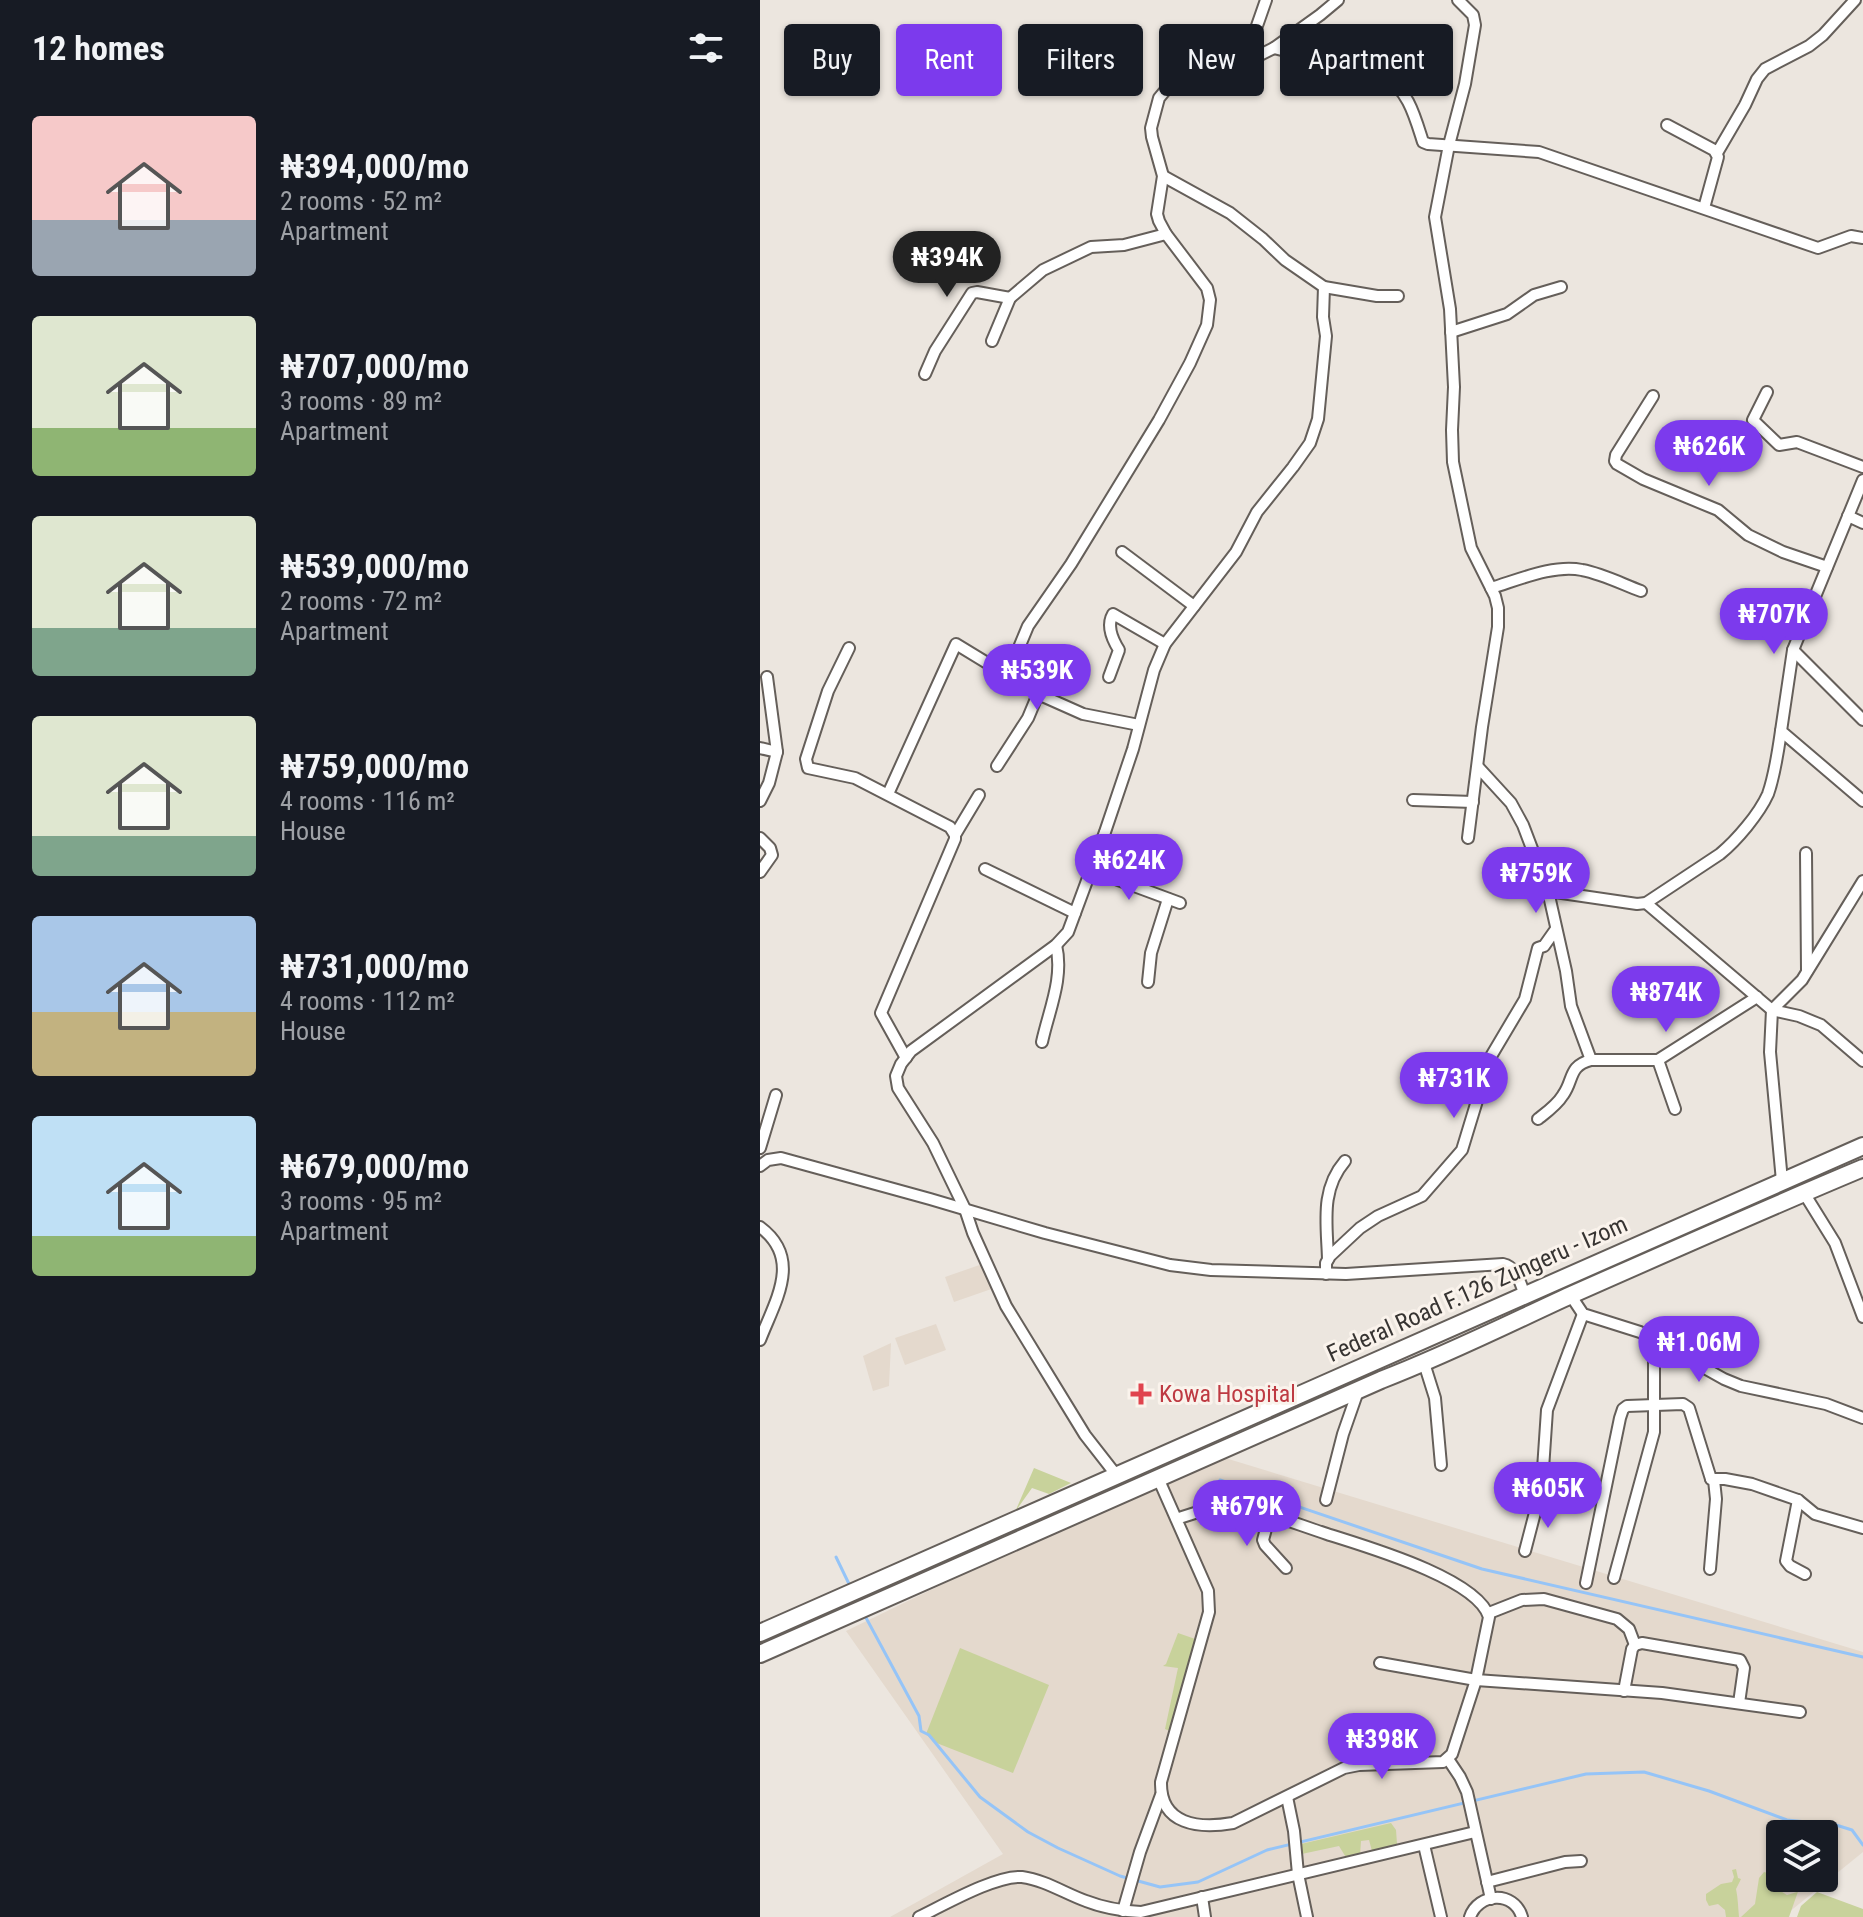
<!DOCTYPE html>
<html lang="en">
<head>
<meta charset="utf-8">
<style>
  body { margin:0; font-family:"Roboto Condensed",sans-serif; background:#20242c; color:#f1f3f6; height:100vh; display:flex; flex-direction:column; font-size:30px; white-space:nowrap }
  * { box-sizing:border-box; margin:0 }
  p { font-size:26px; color:#9ea1a6 }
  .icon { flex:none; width:44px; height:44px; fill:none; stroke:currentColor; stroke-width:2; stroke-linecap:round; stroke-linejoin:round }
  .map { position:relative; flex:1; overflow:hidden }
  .drawer { display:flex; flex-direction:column; background:#171b24; width:760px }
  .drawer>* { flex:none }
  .guide { position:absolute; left:24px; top:24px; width:760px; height:72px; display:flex; gap:16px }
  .fabs { position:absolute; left:1006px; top:1820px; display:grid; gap:16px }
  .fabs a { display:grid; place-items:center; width:72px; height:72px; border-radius:8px; background:#171b24; box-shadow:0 2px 6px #0004; font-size:40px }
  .price { position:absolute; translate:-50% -68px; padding:0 18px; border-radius:28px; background:#7c3aed; color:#fff; font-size:26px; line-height:52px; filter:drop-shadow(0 2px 4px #0008) }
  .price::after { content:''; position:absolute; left:50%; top:48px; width:24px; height:18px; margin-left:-12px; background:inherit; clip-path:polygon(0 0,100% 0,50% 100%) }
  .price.on { background:#222; color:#fff }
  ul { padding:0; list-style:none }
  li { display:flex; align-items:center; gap:24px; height:200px; padding:0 32px }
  li span { display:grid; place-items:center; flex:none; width:224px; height:160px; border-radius:8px; color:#555 }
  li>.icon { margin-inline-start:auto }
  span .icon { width:96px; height:96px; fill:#fffc; stroke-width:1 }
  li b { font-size:34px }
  h2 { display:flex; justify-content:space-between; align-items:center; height:96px; padding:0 32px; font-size:34px }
  .tag { padding:0 28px; border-radius:8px; background:#171b24; box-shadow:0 2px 6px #0004; font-size:28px; line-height:72px }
  .tag.on { background:#7c3aed; color:#fff }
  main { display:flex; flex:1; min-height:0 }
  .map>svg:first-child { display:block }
</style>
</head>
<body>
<main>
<section class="drawer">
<h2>12 homes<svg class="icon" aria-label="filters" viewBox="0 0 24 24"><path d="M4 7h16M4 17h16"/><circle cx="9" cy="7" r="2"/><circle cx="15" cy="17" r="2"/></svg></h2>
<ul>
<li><span style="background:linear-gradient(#f6c9c9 65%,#9aa5b1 0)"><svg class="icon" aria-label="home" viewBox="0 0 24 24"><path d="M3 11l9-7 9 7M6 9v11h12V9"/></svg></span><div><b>₦394,000/mo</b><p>2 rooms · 52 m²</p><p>Apartment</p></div></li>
<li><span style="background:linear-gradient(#dfe7d0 70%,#8fb573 0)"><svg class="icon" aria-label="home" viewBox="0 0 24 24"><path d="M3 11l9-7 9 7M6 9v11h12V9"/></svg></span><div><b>₦707,000/mo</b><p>3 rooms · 89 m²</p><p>Apartment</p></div></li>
<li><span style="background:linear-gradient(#dfe7d0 70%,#7fa58c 0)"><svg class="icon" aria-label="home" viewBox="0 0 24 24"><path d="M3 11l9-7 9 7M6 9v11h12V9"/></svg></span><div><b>₦539,000/mo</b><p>2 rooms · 72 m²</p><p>Apartment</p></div></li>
<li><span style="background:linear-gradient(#dfe7d0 75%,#7fa58c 0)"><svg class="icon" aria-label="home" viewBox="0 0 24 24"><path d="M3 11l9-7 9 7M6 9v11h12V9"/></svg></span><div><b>₦759,000/mo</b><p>4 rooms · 116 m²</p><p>House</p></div></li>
<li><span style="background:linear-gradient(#a9c7e8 60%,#c2b280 0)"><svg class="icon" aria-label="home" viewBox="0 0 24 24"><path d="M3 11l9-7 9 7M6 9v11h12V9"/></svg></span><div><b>₦731,000/mo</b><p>4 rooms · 112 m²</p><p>House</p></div></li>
<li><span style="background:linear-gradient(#bfe0f5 75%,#8fb573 0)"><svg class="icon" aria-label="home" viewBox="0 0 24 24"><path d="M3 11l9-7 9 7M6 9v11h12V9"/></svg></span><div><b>₦679,000/mo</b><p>3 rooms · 95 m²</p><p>Apartment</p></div></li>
</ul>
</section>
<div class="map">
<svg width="1103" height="1917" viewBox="0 0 1103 1917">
  <rect width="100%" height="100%" fill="#ece6df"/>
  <g fill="#e4d9cd" fill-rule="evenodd">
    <path d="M231,1261L240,1286L194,1302L185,1277Z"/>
    <path d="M176,1324L186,1350L145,1365L135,1338Z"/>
    <path d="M131,1343L129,1386L113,1391L103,1356Z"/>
    <path d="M452,1454L1103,1652V1852L1023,1917H130L243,1854L86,1631ZM1020,1834H1064V1878H1020Z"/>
  </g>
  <g fill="#c8d29b">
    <path d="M274,1468L311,1483L289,1494L272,1488L255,1512Z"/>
    <path d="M418,1633L438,1640L412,1732L405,1729L418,1668L403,1666L406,1664Z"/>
    <path d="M200,1648L289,1685L253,1773L174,1742L166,1734Z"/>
    <path d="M631,1823L636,1830L637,1844L612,1851L609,1840L601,1841L600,1856L587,1859L579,1846L537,1855L541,1844Z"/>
    <path d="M976,1869L978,1878L981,1879L976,1889C978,1898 978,1907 979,1917H966L965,1910L958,1904L949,1906L946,1900V1894L961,1884L972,1882L974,1877L972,1870Z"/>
    <path d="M1004,1872L1018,1876L1017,1889L1027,1895L1037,1892L1040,1886L1029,1917H981L995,1904L999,1878Z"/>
    <path d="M1057,1892L1103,1909V1917H1037L1041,1906Z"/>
  </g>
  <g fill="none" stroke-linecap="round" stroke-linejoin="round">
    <g stroke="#95c4f7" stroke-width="3">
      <path d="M460,1480L722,1569L1103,1657"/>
      <path d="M76,1557L90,1586"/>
      <path d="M104,1614L159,1716L161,1731L169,1735L220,1797L268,1832L298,1848L360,1876L400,1887L438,1882L507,1850L826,1774L884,1772L949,1791L1027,1820L1076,1825L1092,1830L1103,1845"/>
    </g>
    <g stroke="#655f5a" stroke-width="14">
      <g id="street">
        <path d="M698,0L713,15L715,25L705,84L689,145L675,217L690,309L694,387L692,430L693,462L711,548L735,596L738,608V627L722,727L708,838"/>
        <path d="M514,48L624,76C648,89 655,117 663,142L668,144L779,152L1058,248L1091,236L1103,238"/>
        <path d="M484,63L506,0"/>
        <path d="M907,125L954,150L958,157L944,208"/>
        <path d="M957,153L985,105L997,79L1005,69L1049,46L1063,35L1095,0"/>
        <path d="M403,176L470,213L503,239L525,260L564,287L617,296H638"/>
        <path d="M691,332L747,314L774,295L801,287"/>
        <path d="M232,341L250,298L283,270L331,247L364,245L406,234"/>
        <path d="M165,374L175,351L212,293L217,292L250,298"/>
        <path d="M1007,392L993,420L1019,445L1037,442L1103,467"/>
        <path d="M893,396L856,455L855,461L857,464L883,479L958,510L988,535L1023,552L1067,567"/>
        <path d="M1103,480L1033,650L1021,731L1103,801"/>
        <path d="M1088,516L1103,523"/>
        <path d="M362,552L434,606"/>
        <path d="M731,588C758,580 794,564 822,570C843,574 862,584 881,591"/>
        <path d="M89,648L68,691L46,759L48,768L95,778L190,827L195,835V839L121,1013L146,1058"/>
        <path d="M1033,650L1103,720"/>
        <path d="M244,672L258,650L268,626L311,564L399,420L430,363L447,325L450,300L447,288L406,234L399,221L397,214L403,176L392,137L391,128L399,98L409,86L484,63L514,48L560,15L578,0"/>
        <path d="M349,677L359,650C352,639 346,626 353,614L405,644"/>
        <path d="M0,748L17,752"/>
        <path d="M237,766L268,718L278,694"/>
        <path d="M718,767L751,803L763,825L782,875L788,891L806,971L811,1006L831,1060"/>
        <path d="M128,794L196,644L278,694L323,714L379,725"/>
        <path d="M653,800L713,802"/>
        <path d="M0,801L9,783L17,752L7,677"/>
        <path d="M195,835L219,795"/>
        <path d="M0,838L10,848L12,855L0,872"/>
        <path d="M1046,853L1047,971"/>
        <path d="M225,869L315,913"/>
        <path d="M331,870L420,903"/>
        <path d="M788,891L877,904L886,903L960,854C977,840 999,814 1008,794C1015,774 1018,752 1021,731"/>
        <path d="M886,903L1012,1010L1039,1016L1061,1025L1103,1061"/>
        <path d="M388,982L391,953L408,899"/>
        <path d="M282,1042C289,1010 304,978 296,945"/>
        <path d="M915,1109L898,1060L997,997"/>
        <path d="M778,1119C787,1112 797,1105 803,1095C814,1080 808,1066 831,1060H898"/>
        <path d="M0,1148L16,1095"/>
        <path d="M0,1166L8,1160L21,1158L170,1199L285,1233L410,1265L451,1270L586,1274L743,1264C757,1267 760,1283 765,1295"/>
        <path d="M1022,1181L1010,1052L1012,1010L1042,980L1103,881"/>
        <path d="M1044,1193L1075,1243L1103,1317"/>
        <path d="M0,1227C43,1259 15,1301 0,1340"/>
        <path d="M568,1259C567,1224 560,1190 585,1161"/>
        <path d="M566,1274V1263L570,1256L600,1228L618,1216L662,1196L702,1150L730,1058L765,999L778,948L784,946L796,929"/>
        <path d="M811,1296L823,1314L880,1332L964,1379L981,1386L1066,1404L1103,1418"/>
        <path d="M664,1363L675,1398L681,1465"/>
        <path d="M357,1476L325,1435L246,1306L213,1233L205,1209L173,1143L138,1088L136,1076L141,1064L151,1051L296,945L308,932L345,832L373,749L394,670L405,644L476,552L497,512L533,467L550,443L558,419L566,336L563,317L564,287"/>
        <path d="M398,1478L448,1591L449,1612L401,1782C400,1825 439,1829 473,1823L584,1768L599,1765L683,1762L692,1754L716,1680L729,1617C717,1578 604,1546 567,1534C537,1524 508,1513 478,1505H460L416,1519"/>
        <path d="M951,1479H965L992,1484L1038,1500L1055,1514L1103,1528"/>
        <path d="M566,1500L583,1434L598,1391"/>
        <path d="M1038,1500L1026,1561L1030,1566L1045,1574"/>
        <path d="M510,1514L503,1540L505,1545L526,1568"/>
        <path d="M765,1551L778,1501L783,1469L787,1410L823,1314"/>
        <path d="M854,1578L894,1432V1362L899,1342"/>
        <path d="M826,1583L860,1418L863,1409L867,1406L923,1404L929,1408L951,1479L954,1480L956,1499L950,1569"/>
        <path d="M729,1613L762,1600L784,1599L857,1619L869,1629L875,1645"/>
        <path d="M620,1663L716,1680L902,1693L1040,1712"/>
        <path d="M864,1691L872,1649L875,1645L882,1643L980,1660L984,1668L979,1703"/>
        <path d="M688,1759L700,1777L707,1792L731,1899"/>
        <path d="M527,1797L534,1831L538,1874L547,1917"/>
        <path d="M664,1845L681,1917"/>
        <path d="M727,1882L805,1862L821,1861"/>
        <path d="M442,1897L445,1917"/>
        <path d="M363,1911L380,1852L401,1795"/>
        <path d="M159,1917C184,1905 236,1875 262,1877C285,1880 306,1894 326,1901C344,1908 362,1911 381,1912L715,1832"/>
        <path d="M710,1917C718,1893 754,1890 762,1917"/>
      </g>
    </g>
    <g stroke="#655f5a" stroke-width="20">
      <g id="primary">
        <path d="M0,1633L1103,1146"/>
        <path d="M0,1654L621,1380C686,1355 748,1324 811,1295C908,1252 1005,1209 1103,1168"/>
      </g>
    </g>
    <use href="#street" stroke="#fff" stroke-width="10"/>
    <use href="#primary" stroke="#fff" stroke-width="16"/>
  </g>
  <path fill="#e0444e" stroke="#faf3ec" stroke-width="3" d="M377 1382h8v8h8v8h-8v8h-8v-8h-8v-8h8z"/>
  <g text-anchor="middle" stroke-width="6" stroke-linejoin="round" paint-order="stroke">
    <g font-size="24" fill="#373432" stroke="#faf3ec">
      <text transform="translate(717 1289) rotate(-24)" y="8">Federal Road F.126 Zungeru - Izom</text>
    </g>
    <g font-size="24" fill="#be3a42" stroke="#faf3ec" text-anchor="start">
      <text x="399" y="1402">Kowa Hospital</text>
    </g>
  </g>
</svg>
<div class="fabs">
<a><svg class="icon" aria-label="layers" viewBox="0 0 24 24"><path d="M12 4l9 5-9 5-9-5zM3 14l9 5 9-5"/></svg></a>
</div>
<b class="price on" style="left:187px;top:299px">₦394K</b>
<b class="price" style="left:949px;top:488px">₦626K</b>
<b class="price" style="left:1014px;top:656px">₦707K</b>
<b class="price" style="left:277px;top:712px">₦539K</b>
<b class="price" style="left:369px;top:902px">₦624K</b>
<b class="price" style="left:776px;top:915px">₦759K</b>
<b class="price" style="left:906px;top:1034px">₦874K</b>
<b class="price" style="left:694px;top:1120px">₦731K</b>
<b class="price" style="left:939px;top:1384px">₦1.06M</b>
<b class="price" style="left:788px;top:1530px">₦605K</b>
<b class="price" style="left:487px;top:1548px">₦679K</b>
<b class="price" style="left:622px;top:1781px">₦398K</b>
<div class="guide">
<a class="tag">Buy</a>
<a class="tag on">Rent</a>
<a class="tag">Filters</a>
<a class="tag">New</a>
<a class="tag">Apartment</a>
</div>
</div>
</main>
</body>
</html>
